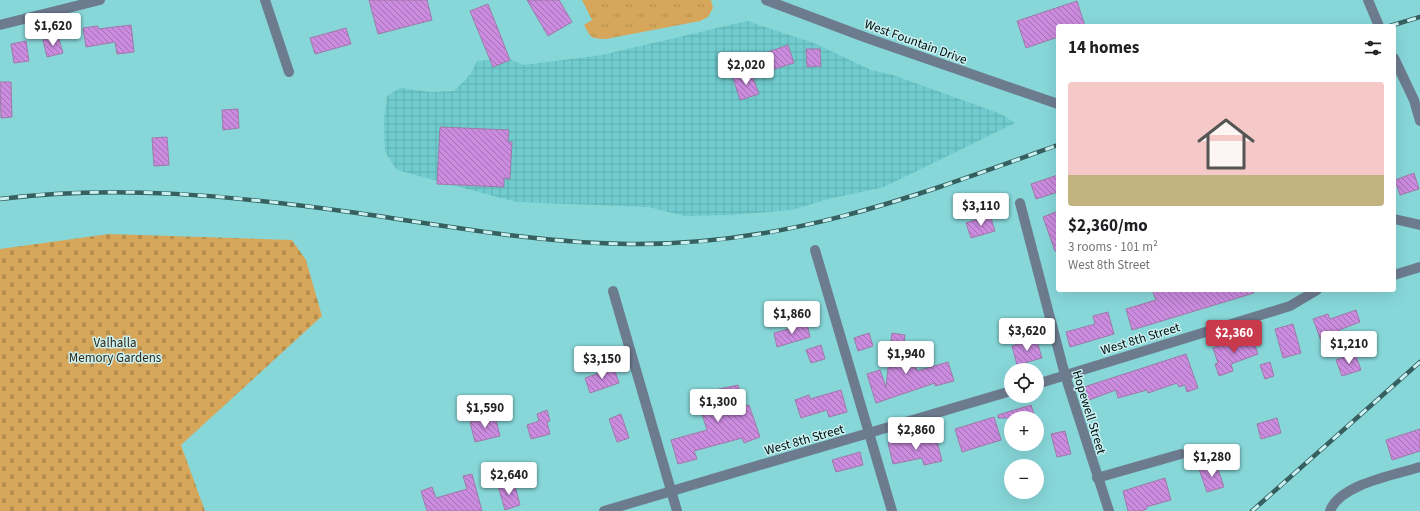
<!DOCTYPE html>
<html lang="en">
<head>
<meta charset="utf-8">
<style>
  body { margin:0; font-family:"Source Sans 3",sans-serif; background:#f2f2f2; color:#202124; height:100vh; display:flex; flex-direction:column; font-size:15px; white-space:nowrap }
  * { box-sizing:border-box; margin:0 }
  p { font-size:13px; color:#757577 }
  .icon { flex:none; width:22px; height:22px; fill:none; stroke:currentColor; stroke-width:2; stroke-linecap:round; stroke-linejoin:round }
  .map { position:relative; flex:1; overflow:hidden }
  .details { position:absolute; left:1056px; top:24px; width:340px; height:268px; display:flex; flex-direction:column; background:#fff; border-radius:4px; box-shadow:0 4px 16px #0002 }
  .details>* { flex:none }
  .fabs { position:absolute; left:1004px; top:363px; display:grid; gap:8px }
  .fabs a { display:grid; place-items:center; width:40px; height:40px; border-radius:50%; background:#fff; box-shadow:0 4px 16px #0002; font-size:20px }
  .price { position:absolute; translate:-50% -34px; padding:0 9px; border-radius:4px; background:#fff; color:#222; font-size:13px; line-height:26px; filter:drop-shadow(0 1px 2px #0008) }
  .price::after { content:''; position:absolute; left:50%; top:24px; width:12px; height:9px; margin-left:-6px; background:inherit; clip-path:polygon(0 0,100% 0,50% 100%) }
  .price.selected { background:#c9394c; color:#fff }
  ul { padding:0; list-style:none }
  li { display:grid; align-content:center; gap:8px; height:212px; padding:0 12px }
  li span { display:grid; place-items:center; height:124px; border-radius:4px; color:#555 }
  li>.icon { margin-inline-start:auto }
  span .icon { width:72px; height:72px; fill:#fffc; stroke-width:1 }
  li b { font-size:17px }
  h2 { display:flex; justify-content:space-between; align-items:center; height:48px; padding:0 12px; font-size:17px }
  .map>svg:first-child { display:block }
</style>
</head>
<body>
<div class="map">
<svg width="1420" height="511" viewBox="0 0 1420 511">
  <defs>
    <pattern id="industrial-grid" width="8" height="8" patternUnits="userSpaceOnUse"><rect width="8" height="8" fill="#70ccce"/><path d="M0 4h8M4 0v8" fill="none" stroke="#5faeb0"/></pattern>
    <pattern id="grass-tufts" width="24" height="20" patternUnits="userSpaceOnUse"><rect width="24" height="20" fill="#d6a75b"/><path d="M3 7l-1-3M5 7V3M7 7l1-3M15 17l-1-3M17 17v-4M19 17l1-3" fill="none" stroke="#b68f4e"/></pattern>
    <pattern id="cemetery-stones" width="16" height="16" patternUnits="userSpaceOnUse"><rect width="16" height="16" fill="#d6a75b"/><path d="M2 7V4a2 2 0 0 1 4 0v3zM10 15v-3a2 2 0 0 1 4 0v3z" fill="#b68f4e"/></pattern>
    <pattern id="building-back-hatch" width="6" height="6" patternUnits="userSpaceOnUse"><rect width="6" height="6" fill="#cb8bdf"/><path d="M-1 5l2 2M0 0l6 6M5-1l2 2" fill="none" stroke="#a270b3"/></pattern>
  </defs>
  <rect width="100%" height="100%" fill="#87d7d9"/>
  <path fill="url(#industrial-grid)" d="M747,21L814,43L871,70L893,75L1001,114L1015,123L884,187L828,199L792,210L729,215L685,216L648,207L516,202L397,170L385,152L384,120L387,96L400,88L430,92L454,91L470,75L477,61L509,59L524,65L602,55Z"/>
  <path fill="url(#grass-tufts)" d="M582,0H711L713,8L708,17L700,21L606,39C591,39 591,38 584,25L592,20Z"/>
  <path fill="url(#cemetery-stones)" d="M109,234L292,240L306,260L322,316L181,445L205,511H0V249Z"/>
  <g fill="url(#building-back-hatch)" stroke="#9d7ba8">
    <path d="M369,0H427L432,20L378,34Z"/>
    <path d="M527,0H559L572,22L548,36Z"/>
    <path d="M1077,1L1085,26H1058V37L1026,48L1017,21Z"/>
    <path d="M488,4L510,60L493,67L470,11Z"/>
    <path d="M131,25L134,52L117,54L115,42L86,47L83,28L98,26V29Z"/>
    <path d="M346,28L351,44L315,54L310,38Z"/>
    <path d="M58,36L63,53L47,57L43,40Z"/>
    <path d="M26,41L29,61L14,63L11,44Z"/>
    <path d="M788,45L794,63L768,71L762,54Z"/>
    <path d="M806,49H820L821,66L807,67Z"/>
    <path d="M751,73L759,94L740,100L733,78Z"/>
    <path d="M0,82H11L12,117L1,118Z"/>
    <path d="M238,109L239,128L223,130L222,110Z"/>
    <path d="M440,127L509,130L508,142H512L510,179L504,178V187L437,184Z"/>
    <path d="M167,137L169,165L154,166L152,138Z"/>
    <path d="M1414,173L1419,189L1400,195L1395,180Z"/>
    <path d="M1058,175V192L1036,199L1031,184Z"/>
    <path d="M1058,211V251H1055L1043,217Z"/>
    <path d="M990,215L995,231L971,238L966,223Z"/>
    <path d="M1152,290H1254V293L1132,330L1126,309L1156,300Z"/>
    <path d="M1356,310L1360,322L1339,330L1341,336L1322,343L1313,319L1328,314L1330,319Z"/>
    <path d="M1108,312L1114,334L1070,347L1066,332L1095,324L1093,316Z"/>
    <path d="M807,324L810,337L777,347L774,333Z"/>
    <path d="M1293,324L1301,353L1283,358L1275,329Z"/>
    <path d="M869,333L873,346L858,351L854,338Z"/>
    <path d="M892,333L905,335L902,359L912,356L917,371L948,362L954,381L935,386V383L876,403L867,374L880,370L886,387L888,368L898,365L893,350L890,349Z"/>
    <path d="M1251,335L1258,354L1231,364L1233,371L1219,376L1215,364L1218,363L1213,348Z"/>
    <path d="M1036,338L1042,358L1017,365L1012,346Z"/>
    <path d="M821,345L825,359L811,363L806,350Z"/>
    <path d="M1355,353L1361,370L1342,376L1336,360Z"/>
    <path d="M1186,354L1198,388L1187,392L1185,385L1179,387L1177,383L1148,393L1147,390L1118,398L1116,390L1089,400L1084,387Z"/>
    <path d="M1270,362L1274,376L1265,379L1260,365Z"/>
    <path d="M614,368L619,383L590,393L585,378Z"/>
    <path d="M738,385L744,406L749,405L760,437L744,443L742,438L694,451L697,459L678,464L671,440L707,430L696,394Z"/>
    <path d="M841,390L847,412L829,417L827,410L801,418L795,400L809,395L810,399Z"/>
    <path d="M1031,405L1035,418H998V415Z"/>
    <path d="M547,410L550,421L547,422L550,434L531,439L527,425L539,421L537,414Z"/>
    <path d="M621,414L629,438L617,442L609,419Z"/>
    <path d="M495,416L500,436L475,442L470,422Z"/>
    <path d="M994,417L1001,440L962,452L955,429Z"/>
    <path d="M1277,418L1281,433L1261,439L1257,424Z"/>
    <path d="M1420,429V451L1392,460L1386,440Z"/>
    <path d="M1065,431L1071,454L1057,457L1051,434Z"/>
    <path d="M936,437L942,461L924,465L922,458L893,464L888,443L908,439L909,443Z"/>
    <path d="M860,452L863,465L836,472L832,460Z"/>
    <path d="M1216,463L1224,487L1207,492L1199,469Z"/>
    <path d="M472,474L482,511H427L421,491L432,487L436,498L467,489L463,476Z"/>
    <path d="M1165,478L1171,500L1146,507L1147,509L1141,511H1128L1123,491Z"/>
    <path d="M514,482L520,505L505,510L498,486Z"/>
  </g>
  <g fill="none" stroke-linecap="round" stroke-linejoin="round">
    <g stroke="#6d7b8f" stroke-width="10">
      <path d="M265,0L289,72"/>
      <path d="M766,0L867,38L1058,104"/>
      <path d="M1368,0L1379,26"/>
      <path d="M0,25L100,0"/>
      <path d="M1394,58L1414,100L1420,121"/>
      <path d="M1020,203L1065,375L1109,511"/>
      <path d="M1394,219L1420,225"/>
      <path d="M815,250L892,511"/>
      <path d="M1394,275L1420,267"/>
      <path d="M613,291L677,511"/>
      <path d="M1037,384L1290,306L1317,290"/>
      <path d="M1097,478L1181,454"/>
      <path d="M604,511L1011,391"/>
      <path d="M1330,511C1340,484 1395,475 1420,467"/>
    </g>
    <g stroke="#365f60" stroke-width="4.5">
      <g id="rail">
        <path d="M1390,26L1420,17"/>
        <path d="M0,199C117,184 234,196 350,212C443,225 535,243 629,244C785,246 914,197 1058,145"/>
        <path d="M1252,511L1420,362"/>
      </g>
    </g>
    <use href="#rail" stroke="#caf0f0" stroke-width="3" stroke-dasharray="9" stroke-linecap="butt"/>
  </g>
  <g text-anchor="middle" stroke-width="3" stroke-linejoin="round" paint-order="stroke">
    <g font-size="13" fill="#000f10" stroke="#caf0f0">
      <text transform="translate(916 41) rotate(20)" y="5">West Fountain Drive</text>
      <text transform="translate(1140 338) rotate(-17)" y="5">West 8th Street</text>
      <text transform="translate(1090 412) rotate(73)" y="5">Hopewell Street</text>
      <text transform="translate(804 439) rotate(-16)" y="5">West 8th Street</text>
    </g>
    <g font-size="13" fill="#332817" stroke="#caf0f0">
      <text x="115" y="347">Valhalla<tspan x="115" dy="15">Memory Gardens</tspan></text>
    </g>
  </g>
</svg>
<div class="fabs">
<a><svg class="icon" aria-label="locate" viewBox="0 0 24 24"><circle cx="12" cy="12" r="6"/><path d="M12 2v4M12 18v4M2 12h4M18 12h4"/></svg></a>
<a>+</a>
<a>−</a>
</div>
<b class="price" style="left:53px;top:47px">$1,620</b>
<b class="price" style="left:746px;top:86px">$2,020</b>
<b class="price" style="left:981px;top:227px">$3,110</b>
<b class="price" style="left:792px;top:335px">$1,860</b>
<b class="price" style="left:1027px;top:352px">$3,620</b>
<b class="price selected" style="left:1234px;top:354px">$2,360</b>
<b class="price" style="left:1349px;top:365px">$1,210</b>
<b class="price" style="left:906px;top:375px">$1,940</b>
<b class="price" style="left:602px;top:380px">$3,150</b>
<b class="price" style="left:718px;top:423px">$1,300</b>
<b class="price" style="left:485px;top:429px">$1,590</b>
<b class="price" style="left:916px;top:451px">$2,860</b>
<b class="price" style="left:1212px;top:478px">$1,280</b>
<b class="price" style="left:509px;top:496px">$2,640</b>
<section class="details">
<h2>14 homes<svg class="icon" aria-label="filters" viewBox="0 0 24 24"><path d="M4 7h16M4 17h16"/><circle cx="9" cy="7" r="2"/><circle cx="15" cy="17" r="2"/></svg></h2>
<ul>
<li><span style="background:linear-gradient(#f6c9c9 75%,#c2b280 0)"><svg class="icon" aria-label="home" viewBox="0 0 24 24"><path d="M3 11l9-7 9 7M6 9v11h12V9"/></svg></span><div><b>$2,360/mo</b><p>3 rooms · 101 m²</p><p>West 8th Street</p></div></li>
</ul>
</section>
</div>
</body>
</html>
